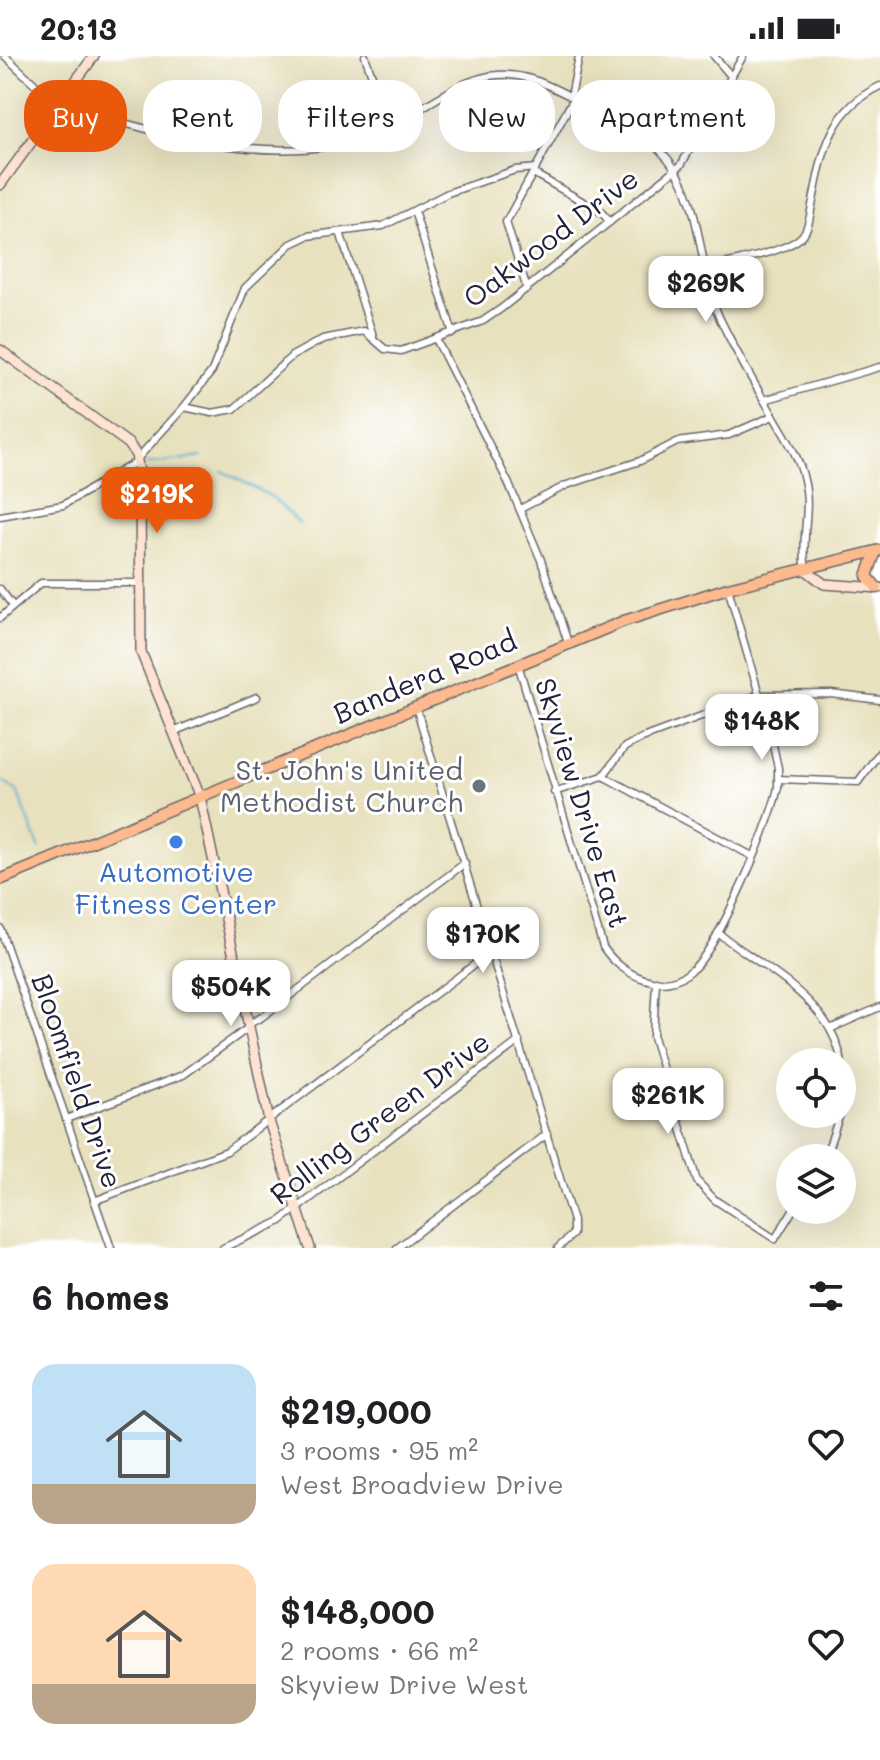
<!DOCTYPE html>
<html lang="en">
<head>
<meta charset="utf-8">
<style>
  body { margin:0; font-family:Mali,sans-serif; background:#f6f6f6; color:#202124; height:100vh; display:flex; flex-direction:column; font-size:30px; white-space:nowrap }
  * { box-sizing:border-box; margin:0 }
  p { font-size:26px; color:#757577 }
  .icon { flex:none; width:44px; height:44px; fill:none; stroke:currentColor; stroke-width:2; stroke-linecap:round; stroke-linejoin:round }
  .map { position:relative; height:1192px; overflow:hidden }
  .panel { display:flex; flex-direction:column; background:#fff; flex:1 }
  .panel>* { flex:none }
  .top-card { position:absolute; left:24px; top:24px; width:832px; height:72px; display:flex; gap:16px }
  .tools { position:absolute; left:776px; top:992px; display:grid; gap:16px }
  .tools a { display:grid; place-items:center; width:80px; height:80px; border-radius:50%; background:#fff; box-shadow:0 8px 32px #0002; font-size:40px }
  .price { position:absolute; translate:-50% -68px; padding:0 18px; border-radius:16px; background:#fff; color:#222; font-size:26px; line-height:52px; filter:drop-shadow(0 2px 4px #0008) }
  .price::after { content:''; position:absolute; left:50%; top:48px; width:24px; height:18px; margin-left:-12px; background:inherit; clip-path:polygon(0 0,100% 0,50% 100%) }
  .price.selected { background:#ea580c; color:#fff }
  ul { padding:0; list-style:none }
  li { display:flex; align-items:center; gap:24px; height:200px; padding:0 32px }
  li span { display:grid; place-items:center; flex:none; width:224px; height:160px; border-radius:24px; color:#555 }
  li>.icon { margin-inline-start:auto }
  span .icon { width:96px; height:96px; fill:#fffc; stroke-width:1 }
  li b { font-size:34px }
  h2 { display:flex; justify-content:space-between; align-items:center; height:96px; padding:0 32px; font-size:34px }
  .tag { padding:0 28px; border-radius:32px; background:#fff; box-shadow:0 8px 32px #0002; font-size:28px; line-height:72px }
  .tag.selected { background:#ea580c; color:#fff }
  .status { display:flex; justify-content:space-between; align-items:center; height:56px; padding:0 40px; background:#fff; direction:ltr }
  .status svg { height:22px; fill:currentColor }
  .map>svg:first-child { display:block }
</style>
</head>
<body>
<div class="status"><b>20:13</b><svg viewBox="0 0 49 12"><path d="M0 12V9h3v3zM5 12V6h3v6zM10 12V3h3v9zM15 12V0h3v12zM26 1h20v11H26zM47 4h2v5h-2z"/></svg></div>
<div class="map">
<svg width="880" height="1192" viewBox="0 0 880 1192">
  <rect width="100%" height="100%" fill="#fff"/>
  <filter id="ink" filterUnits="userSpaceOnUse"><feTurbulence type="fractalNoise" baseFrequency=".0125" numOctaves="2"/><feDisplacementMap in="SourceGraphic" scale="16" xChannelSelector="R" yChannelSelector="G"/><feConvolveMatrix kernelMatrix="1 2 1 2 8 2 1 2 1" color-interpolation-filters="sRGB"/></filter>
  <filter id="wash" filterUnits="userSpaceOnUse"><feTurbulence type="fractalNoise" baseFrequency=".006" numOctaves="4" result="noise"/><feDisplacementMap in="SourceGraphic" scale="32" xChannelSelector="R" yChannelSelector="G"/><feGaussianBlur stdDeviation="1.8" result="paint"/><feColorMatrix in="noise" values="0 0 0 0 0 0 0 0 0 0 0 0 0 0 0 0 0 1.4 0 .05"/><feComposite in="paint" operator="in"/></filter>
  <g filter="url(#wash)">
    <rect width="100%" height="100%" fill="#e8e1be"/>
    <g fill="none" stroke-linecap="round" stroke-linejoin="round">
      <g stroke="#51adcf" stroke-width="2">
        <path d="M146,408L202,401"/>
        <path d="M222,415L272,441L300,468"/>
        <path d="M0,724L17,735L40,793"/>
      </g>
    </g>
  </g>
  <g filter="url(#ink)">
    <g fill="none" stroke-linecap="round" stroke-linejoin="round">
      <g stroke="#676569" stroke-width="9">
        <g id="street">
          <path d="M5,0L58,50"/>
          <path d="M365,0L379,40L404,64"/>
          <path d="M714,0L731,20"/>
          <path d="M571,41L579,0"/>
          <path d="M58,49C156,75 268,114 367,81C410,66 454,22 497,19C528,16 556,33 583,47C613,62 646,76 668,103C704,147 697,213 720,263C736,296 754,328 773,359C785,380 799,400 804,424C812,454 800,483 806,514"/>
          <path d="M533,117L601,156L610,166"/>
          <path d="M414,155L453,277"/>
          <path d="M340,176L373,280"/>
          <path d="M704,212C725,208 788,196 802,180C810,171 810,156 813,145C823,95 830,54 880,30"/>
          <path d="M527,233L506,166L574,42"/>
          <path d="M436,283L508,426L541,504L568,587"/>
          <path d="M764,344L880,311"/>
          <path d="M184,351L212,315L245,232L291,188L308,180L383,170L448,137L515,114L536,112"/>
          <path d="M137,403L184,351L212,357L234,353L292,300L323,283L364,275L385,293L401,295L483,265L502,252L681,109L743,0"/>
          <path d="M520,453L567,429L640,405L677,386L729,379L773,360"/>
          <path d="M0,460L63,449L138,405"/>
          <path d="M0,533L13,550"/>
          <path d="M0,562L41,527H141"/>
          <path d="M518,608L603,891C621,919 663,940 692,914C719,891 771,767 778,731V712L770,676L728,532"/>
          <path d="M416,651L573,1165V1178L558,1192"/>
          <path d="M173,676L257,641"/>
          <path d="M603,720L752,800"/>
          <path d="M778,723L858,726L880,696"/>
          <path d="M554,736L603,720L625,691L642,682L758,639L831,638L880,644"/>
          <path d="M0,872L111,1192"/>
          <path d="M718,877C780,924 856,956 842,1047"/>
          <path d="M656,925L653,981L697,1125L715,1144L775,1183"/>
          <path d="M247,969L262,961L465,807"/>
          <path d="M832,972L880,951"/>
          <path d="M66,1063L183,1019L248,972"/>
          <path d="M825,1102L840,1058"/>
          <path d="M94,1145L227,1095L491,896"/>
          <path d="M775,1183L793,1154"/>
          <path d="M223,1192L279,1166L519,985"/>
          <path d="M397,1192L547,1078"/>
        </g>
      </g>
      <g stroke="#676569" stroke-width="12">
        <g id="secondary">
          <path d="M0,129L94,0"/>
          <path d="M0,294L129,388L136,399L140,421L141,596L200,741L269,1065L310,1192"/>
          <path d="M806,514L824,528L880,532"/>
        </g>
      </g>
      <g stroke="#676569" stroke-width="13">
        <g id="primary">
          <path d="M876,495L867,520L877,532"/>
          <path d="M0,824L624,565L728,532L880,494"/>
        </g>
      </g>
      <use href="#street" stroke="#fff" stroke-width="6"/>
      <use href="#secondary" stroke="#fee3d2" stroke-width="9"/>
      <use href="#primary" stroke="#fcba8e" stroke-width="10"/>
    </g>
  </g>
  <circle fill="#6b7280" stroke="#fff" stroke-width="3" cx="479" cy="730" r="8"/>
  <circle fill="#3f7fe0" stroke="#fff" stroke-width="3" cx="176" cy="786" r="8"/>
  <g text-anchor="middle" stroke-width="6" stroke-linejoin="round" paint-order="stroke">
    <g font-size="28" fill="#22223b" stroke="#fff">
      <text transform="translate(551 182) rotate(-37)" y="10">Oakwood Drive</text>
      <text transform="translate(425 621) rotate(-23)" y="10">Bandera Road</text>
      <text transform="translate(582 747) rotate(73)" y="10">Skyview Drive East</text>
      <text transform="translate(77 1025) rotate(71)" y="10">Bloomfield Drive</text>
      <text transform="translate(380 1062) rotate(-37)" y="10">Rolling Green Drive</text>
    </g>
    <g font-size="28" fill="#5b616d" stroke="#fff" text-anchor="end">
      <text x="463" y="724">St. John's United<tspan x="463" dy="32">Methodist Church</tspan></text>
    </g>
    <g font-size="28" fill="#366cbe" stroke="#fff">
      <text x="176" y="826">Automotive<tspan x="176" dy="32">Fitness Center</tspan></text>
    </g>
  </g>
</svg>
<div class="tools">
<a><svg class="icon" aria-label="locate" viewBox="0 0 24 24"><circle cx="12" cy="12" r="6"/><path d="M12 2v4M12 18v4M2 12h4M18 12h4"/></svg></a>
<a><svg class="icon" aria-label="layers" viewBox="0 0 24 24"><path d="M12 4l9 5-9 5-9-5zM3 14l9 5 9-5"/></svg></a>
</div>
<b class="price" style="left:706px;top:268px">$269K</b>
<b class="price selected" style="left:157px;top:479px">$219K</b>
<b class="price" style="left:762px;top:706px">$148K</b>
<b class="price" style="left:483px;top:919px">$170K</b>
<b class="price" style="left:231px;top:972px">$504K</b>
<b class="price" style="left:668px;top:1080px">$261K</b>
<div class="top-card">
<a class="tag selected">Buy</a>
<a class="tag">Rent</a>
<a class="tag">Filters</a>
<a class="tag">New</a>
<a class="tag">Apartment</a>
</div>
</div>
<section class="panel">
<h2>6 homes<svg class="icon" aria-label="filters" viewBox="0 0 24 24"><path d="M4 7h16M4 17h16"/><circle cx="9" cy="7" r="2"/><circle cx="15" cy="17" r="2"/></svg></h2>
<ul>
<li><span style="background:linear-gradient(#bfe0f5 75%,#b9a48a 0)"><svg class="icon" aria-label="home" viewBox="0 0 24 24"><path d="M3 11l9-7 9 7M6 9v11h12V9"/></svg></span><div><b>$219,000</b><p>3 rooms · 95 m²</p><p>West Broadview Drive</p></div><svg class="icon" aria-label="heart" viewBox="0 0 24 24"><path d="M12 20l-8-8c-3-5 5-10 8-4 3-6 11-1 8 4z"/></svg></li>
<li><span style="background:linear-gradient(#ffd9b3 75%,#b9a48a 0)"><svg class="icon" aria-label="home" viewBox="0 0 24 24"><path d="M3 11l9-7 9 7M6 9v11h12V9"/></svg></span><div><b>$148,000</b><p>2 rooms · 66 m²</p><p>Skyview Drive West</p></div><svg class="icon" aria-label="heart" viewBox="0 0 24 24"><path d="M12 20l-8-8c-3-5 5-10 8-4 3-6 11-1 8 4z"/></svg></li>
</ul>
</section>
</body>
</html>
